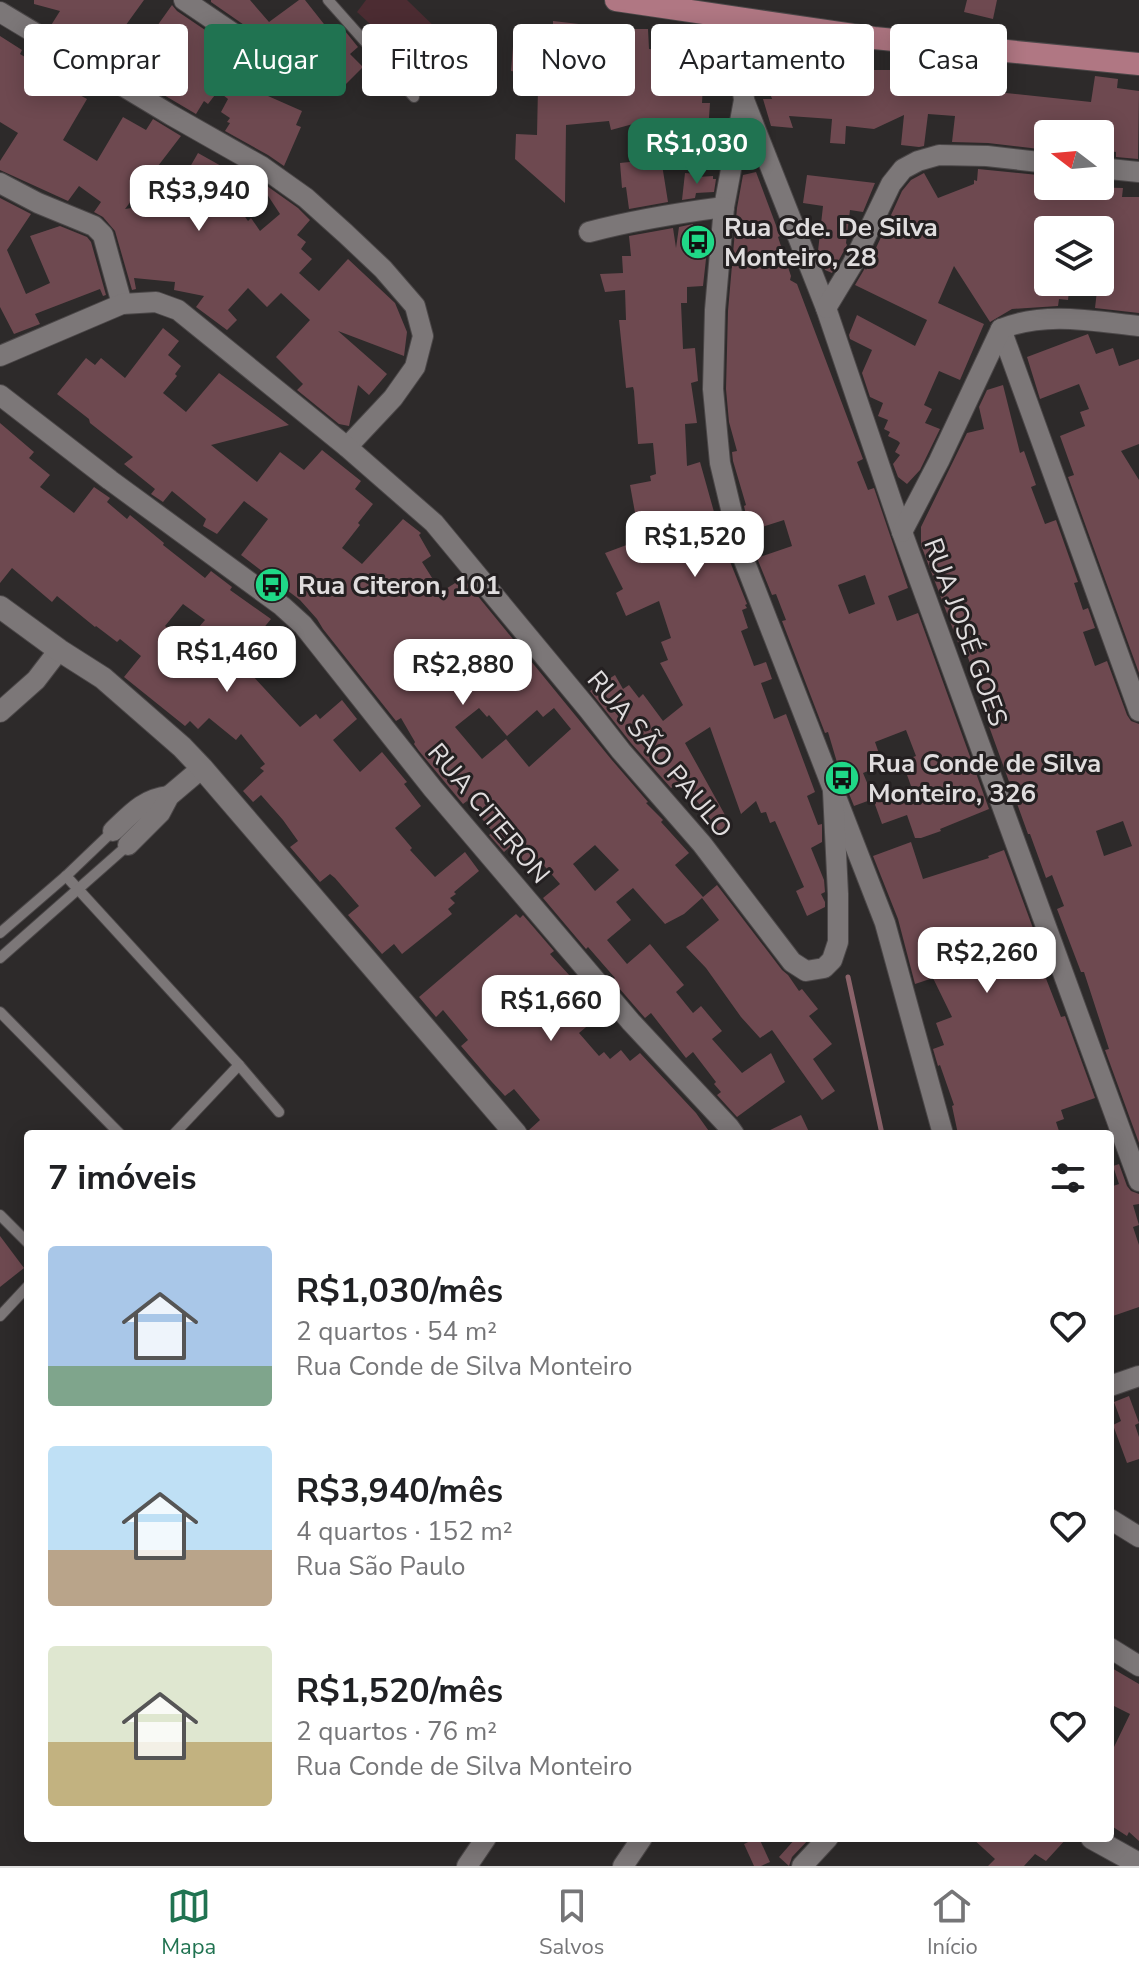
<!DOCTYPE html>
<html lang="pt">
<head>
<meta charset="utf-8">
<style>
  body { margin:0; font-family:"Nunito Sans",sans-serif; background:#f2f2f2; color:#202124; height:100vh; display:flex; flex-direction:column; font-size:30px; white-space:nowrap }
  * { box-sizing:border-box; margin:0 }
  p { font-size:26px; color:#757577 }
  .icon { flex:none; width:44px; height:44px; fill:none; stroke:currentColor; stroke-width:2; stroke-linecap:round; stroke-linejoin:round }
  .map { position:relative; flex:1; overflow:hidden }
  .details { position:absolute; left:24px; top:1130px; width:1090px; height:712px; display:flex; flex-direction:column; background:#fff; border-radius:8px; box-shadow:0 4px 20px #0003 }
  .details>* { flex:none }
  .top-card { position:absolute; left:24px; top:24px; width:1092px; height:72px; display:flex; gap:16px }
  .needle { width:52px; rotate:286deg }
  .tools { position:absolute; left:1034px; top:120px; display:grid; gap:16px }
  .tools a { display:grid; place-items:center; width:80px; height:80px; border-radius:8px; background:#fff; box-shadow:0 4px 20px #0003; font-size:40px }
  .price { position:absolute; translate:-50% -68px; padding:0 18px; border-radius:16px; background:#fff; color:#222; font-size:26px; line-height:52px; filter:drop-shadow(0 2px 4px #0008) }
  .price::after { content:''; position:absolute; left:50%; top:48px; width:24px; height:18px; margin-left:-12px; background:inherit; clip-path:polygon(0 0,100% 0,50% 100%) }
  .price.current { background:#207351; color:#fff }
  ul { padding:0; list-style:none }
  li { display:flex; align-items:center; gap:24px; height:200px; padding:0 24px }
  li span { display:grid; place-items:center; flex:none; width:224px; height:160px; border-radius:8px; color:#555 }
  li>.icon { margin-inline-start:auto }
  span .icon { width:96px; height:96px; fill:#fffc; stroke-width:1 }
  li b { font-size:34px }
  h2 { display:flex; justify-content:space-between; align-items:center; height:96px; padding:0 24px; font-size:34px }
  .pill { padding:0 28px; border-radius:8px; background:#fff; box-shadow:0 4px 20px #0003; font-size:28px; line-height:72px }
  .pill.current { background:#207351; color:#fff }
  .menu { display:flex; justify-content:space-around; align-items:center; height:112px; border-top:2px solid #e0e0e0; background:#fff; font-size:22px; color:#757577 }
  .menu a { display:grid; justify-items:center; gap:4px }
  .menu .current { color:#207351 }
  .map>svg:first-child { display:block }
</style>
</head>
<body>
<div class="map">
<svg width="1139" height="1866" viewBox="0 0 1139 1866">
  <rect width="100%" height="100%" fill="#2d2a2a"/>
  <path fill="#4c2c32" d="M366,0H407L442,34L414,64L357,12Z"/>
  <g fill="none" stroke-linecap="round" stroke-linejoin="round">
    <path stroke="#8b636a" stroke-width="5" d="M848,977L882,1134"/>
  </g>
  <g fill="#6e4950" fill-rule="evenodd">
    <path d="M34,0H144L102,58L50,27L60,11L34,4Z"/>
    <path d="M211,0H250L269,22L299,0H305L335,38L345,31L358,47L350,54L363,67L344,86L327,70L320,61L313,67L308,59L304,62L292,49L268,96L302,111L296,125L301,127L284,166L268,155L225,131L230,123L227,122L230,118L221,112L228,99L218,91L208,104L204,101L196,114L125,72L147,44L145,43L172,5L177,11L245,57L252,59L262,54L265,46L260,36L211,2Z"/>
    <path d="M967,0H997L993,19L964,12Z"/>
    <path d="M553,21L622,29H648L649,49L692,53L690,85H703L702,103H710L708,132L634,133L633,124L611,130L609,121L566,125L565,203L515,159L516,134L537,135L538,87H517V72L511,71L514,34H553Z"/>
    <path d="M0,36L22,50L20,54L43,68L49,57L83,77L74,92L87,99L63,140L97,161L123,117L146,130L153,119L181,136L125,209L170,202L198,153L239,176L229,194L248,221L251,218L260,231L280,214L257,179L298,208L310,220L297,235L306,242L301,249L312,259L299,273L319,291L348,259L395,303L407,332L404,356L338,331L387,374L369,395L358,385L349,426L339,424L297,390L303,384L276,357L310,320L281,293L267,307L248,288L228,310L237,320L227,330L196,307L204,296L174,290L175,282L134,278L136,289L132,290L115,231L103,217L94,212L101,202L79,186L68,201L0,170V161L18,133L0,122Z"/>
    <path d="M770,65L837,69L836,75L870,78V70H891L890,73H896V75L988,85L987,91L1091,102L1095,76L1118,79L1117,88L1139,91L1138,159L1116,157V152L1100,150V134H1048V150L988,143L952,142L955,116L928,114L924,146L919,147L901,145L904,115L874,129L846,126L845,144L830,143L832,119L789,116L793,128L771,126L763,99H772L765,78L760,73Z"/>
    <path d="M637,150L660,152L668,202L629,209L626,187L622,188L620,163L639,161Z"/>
    <path d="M978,169L1048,176V186L1123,188L1122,197H1139V313L1095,308L1098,282H1100V230H1048V282H1070L1068,300L1059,299L1058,306L1012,309L990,322L954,266L938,303L984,324L960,380L939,371L924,405L932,409L925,423L940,429L920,470L907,484L898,477L893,464L900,455L895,452L900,443L898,441L888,436L890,432L884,429L888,420L878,416L883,403L870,397L862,373L872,350L850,339L849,335L857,315L915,346L927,320L855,285L865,268L866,270L902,191L911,180L924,173L938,198L974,184V180L977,181Z"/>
    <path d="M756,172L780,236L778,237L791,276L790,280L797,284L863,459L857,462L868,490L874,488L908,588L888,596L897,621L918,613L989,809L940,829L941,831L921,838H915L907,815L882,824L873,799L854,806L839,769L828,732L825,733L782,621L786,620L776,594L772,595L757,558L792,546L784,520L762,527L760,522L748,524L744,506L746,505L733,461L732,452L737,451L729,422L726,389L728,311L737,208L743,175ZM865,575L875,604L849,614L838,585ZM906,730L916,756L902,761L911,786L874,799L863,773L883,765L875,742Z"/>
    <path d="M685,173L698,174L697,177L713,176V179H716L714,192L696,193L695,198L682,200Z"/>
    <path d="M807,175L875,183L863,212L850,210L846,243L847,245L832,273L825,270L818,251L823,206L803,203Z"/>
    <path d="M0,198L31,214L7,250L26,294L50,283L30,236L60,226L87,237L91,242L106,295L103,296L100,289L35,314L40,324L14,334L0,307Z"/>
    <path d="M693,224L692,233L709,232L703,286L687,287V303H681L683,349L695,348L698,381L691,383L697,423L685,424L687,466L700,462L723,544L747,604L745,605L747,608L742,610L748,628L741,631L744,639L754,666L766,662L772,679L761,683L774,719L786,714L815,792L807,796L818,825L822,824V842L811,848L824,880L825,892L821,894L825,902V907L807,916L796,891L804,887L775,821L770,823L766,812L761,813L756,801L741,814L710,727L685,743L730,824L718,835L708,823L711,820L682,781L671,788L631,743L590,691L615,675L623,689L629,685L639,698L643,694L663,721L683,705L660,663L668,660L661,642L671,638L659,601L626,616L616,593L623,589L605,553L640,540L630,485L651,481L650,476L656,474L653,443L638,444L634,391L633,387L626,388L619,320H626L625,290L605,292L600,274L623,273L622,256H631L629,236L673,228L676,248L679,227Z"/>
    <path d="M163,328L179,341L168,355L181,366L175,374L177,376L163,393L186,412L219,373L289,425L211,445L257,482L280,452L304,470L322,450L361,481L355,489L373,504L358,523L360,525L342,548L362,564L403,519L421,533L419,535L431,556L422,562L441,592L463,578L611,759L648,802L646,803L663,820L661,822L689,853L675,865L703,897L717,885L782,970L788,975L799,991L802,989L818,1009L809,1016L832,1044L813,1059L835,1091L822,1100L772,1030L760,1038L741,1017L706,968L686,947L719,920L702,898L684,914L665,924L633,888L616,902L631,920L607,940L627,964L650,944L684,985L676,992L693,1013L701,1006L722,1031L712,1039L742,1073L771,1053L785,1082L737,1117L717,1095L721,1092L714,1084L716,1082L693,1052L686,1058L651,1013L645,1018L612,980L615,978L588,947L586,949L543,898L560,884L540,861L530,869L511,846L504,852L489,835L493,832L467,801L463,804L419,751L414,744L415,742L401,718L396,721L323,629L317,619L300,600L241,555L268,519L244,501L217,534L203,526L206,519L172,491L163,502L151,494L155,489L124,464L133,457L90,423L89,419L57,394L86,358L95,365L101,358L125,378ZM479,708L487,717L489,715L507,736L537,710L543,717L554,708L571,729L529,767L506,739L482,759L455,727ZM595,845L619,870L595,891L573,864Z"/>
    <path d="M1088,334L1096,354L1113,348L1119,366L1139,359V444L1121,451L1139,480V673L1068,477L1074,475L1060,436L1085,426L1080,412L1089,409L1079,384L1040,399L1027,357Z"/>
    <path d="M1003,385L1020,453L1024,451L1036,485L1031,487L1045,524L1056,520L1078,582L1074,583L1083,610L1088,608L1095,628L1083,632L1095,666L1107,661L1127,715L1131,721L1139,724V1143L1105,1050L1109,1049L1084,972H1081L1057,909L1064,906L1052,875L1046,878L1030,834H1028L982,707L986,705L972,669L966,652L962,653L921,545V527L967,433L984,429L979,407L987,390ZM1123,821L1132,846L1104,856L1096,831Z"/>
    <path d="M0,423L34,452L29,458L50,475L40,487L74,513L94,487L110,498L107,502L127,519L130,515L164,543L163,545L205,578L211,571L232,587L230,590L271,619L239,658L241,659L239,661L300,727L316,714L320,719L342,700L357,719L333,740L360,772L382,752L407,782L404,784L421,806L395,828L412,848L410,850L435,877L465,852L479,871L454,892L456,894L450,898L455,903L448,909L452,914L402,954L394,944L382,954L348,915L359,906L335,878L330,874L320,882L290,847L298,841L283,820L261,795L253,802L243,791L264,771L260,768L265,764L241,734L236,740L209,718L198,729L190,721L185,726L124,677L141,656L120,639L117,642L96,626L95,627L57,596L52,602L12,568L0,583ZM183,604L205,620L186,642L165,626Z"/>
    <path d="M911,842L923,879L989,858L988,856L1004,850L1050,974L1045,976L1061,1017L1065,1016L1095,1098L1061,1110L1064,1119L1056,1122L1060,1134H958L952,1106L954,1105L940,1065L938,1066L933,1049L944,1045L936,1023L952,1017L933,978L915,984L898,919L873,856Z"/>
    <path d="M516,914L520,918L523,915L554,951L550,954L590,998L592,996L605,1011L579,1033L599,1056L604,1052L610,1059L621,1050L630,1061L640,1053L696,1113L711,1134H530L529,1130L540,1120L514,1089L505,1096L492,1082L461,1046L468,1040L443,1010L436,1017L419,997Z"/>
    <path d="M801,1115L810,1134H762Z"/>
    <path d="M1119,1164L1127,1186L1131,1191L1139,1194V1204L1133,1205L1139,1225L1133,1227L1139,1245V1307L1110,1317V1187L1119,1184L1113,1166Z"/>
    <path d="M0,1236L24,1268L0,1287Z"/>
    <path d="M1129,1396L1139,1423L1135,1425L1139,1437V1459L1127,1463L1113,1425L1121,1421L1114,1402Z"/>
    <path d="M1110,1667L1139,1684V1841L1129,1832L1127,1836L1110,1825V1744L1114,1747L1130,1714L1110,1704Z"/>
    <path d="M757,1838H759L770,1862L761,1866H754L744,1844Z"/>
    <path d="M796,1838H810L792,1857L789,1866L779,1857Z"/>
    <path d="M972,1838H1067L1046,1861L1035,1854L1024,1866H988L995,1859Z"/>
  </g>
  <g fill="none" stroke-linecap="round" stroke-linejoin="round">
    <g stroke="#4b4748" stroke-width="12">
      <g id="service">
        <path d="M328,0L414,97"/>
        <path d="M66,876L239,1065L279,1112"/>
        <path d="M0,933L66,876L113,831"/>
        <path d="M0,958L128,845"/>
        <path d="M0,1012L120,1134"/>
        <path d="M174,1134L239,1065"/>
        <path d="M0,1215L28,1243"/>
        <path d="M0,1316L28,1286"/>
      </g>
    </g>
    <g stroke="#4b4748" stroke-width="22">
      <g id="minor">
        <path d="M184,0L252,46"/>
        <path d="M0,12L171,115L261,166L306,198L346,234L383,269L415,306L423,336L415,367L393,398L347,447"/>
        <path d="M733,18L744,100L724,207L715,310L713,389L720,463L742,555L885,923L943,1134"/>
        <path d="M744,100L826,308L902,532L1139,1181"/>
        <path d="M1100,168L1139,172"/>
        <path d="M0,183L38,203L94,226L103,235L122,304"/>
        <path d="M589,232C634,220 678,213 724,207"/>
        <path d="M826,308L852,265L891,184L903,169L918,161L939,155L987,156L1048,163"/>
        <path d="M1001,329L1139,711"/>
        <path d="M0,356L122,304L156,302L178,310L347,447L434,523L588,709L621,751L702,844L792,962L806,971L824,968L832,960L838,942V894L833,791"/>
        <path d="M0,395L110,480L282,606L303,625L433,789L631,1022L729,1127L734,1134"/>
        <path d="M902,532L939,461L1001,329C1045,311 1093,321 1139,326"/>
        <path d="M0,712L36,680L59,650"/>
        <path d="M113,831C131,814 143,799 169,796"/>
        <path d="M128,845L160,813L169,796L202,768"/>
        <path d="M1110,1386L1139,1376"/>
        <path d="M1110,1519L1139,1537"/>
        <path d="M1110,1648L1139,1666"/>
        <path d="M467,1866L486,1838"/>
        <path d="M623,1866L642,1838"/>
        <path d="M802,1866L828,1838"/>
      </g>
    </g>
    <g stroke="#4b4748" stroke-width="24">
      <g id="tertiary">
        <path d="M0,607L59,650L103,678L182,747L202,768L516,1134"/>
        <path d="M1092,1838L1139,1864"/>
      </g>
    </g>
    <g stroke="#4b4748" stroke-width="24">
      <path id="primary" d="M616,0L874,38L1139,64"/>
    </g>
    <use href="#service" stroke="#7c7778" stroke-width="10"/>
    <use href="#minor" stroke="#7c7778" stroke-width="20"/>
    <use href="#tertiary" stroke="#7c7778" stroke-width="22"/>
    <use href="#primary" stroke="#b07783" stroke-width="22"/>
  </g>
  <defs>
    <g id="bus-disc" transform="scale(1.8)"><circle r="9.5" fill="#1fd887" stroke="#242021"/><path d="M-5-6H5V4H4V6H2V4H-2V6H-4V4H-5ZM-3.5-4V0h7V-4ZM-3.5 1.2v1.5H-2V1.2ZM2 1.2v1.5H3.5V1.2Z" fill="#111"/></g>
  </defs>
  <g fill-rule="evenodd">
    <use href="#bus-disc" x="698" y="242"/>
    <use href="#bus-disc" x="272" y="585"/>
    <use href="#bus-disc" x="842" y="778"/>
  </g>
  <g text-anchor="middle" stroke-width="6" stroke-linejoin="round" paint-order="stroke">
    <g font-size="26" font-weight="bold" fill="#e0ddde" stroke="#242021" text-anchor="start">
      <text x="724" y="236">Rua Cde. De Silva<tspan x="724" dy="30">Monteiro, 28</tspan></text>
      <text x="298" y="594">Rua Citeron, 101</text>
      <text x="868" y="772">Rua Conde de Silva<tspan x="868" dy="30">Monteiro, 326</tspan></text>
    </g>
    <g font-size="26" fill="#e0ddde" stroke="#242021">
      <text transform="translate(966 632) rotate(70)" y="9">RUA JOSÉ GOES</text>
      <text transform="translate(660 754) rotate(50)" y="9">RUA SÃO PAULO</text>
      <text transform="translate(489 813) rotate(50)" y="9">RUA CITERON</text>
    </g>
  </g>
</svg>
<div class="tools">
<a><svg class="needle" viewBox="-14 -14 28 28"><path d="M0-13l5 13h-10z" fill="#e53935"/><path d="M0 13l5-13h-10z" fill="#757577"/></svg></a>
<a><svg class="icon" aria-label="layers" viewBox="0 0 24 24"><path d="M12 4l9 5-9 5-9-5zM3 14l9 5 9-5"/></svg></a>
</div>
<b class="price current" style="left:697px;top:186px">R$1,030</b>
<b class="price" style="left:199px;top:233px">R$3,940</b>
<b class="price" style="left:695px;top:579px">R$1,520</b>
<b class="price" style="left:227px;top:694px">R$1,460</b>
<b class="price" style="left:463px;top:707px">R$2,880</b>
<b class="price" style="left:987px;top:995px">R$2,260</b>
<b class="price" style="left:551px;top:1043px">R$1,660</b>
<div class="top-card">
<a class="pill">Comprar</a>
<a class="pill current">Alugar</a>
<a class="pill">Filtros</a>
<a class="pill">Novo</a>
<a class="pill">Apartamento</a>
<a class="pill">Casa</a>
</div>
<section class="details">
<h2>7 imóveis<svg class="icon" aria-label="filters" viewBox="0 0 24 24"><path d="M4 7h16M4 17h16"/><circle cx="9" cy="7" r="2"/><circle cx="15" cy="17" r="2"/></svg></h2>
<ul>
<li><span style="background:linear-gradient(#a9c7e8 75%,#7fa58c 0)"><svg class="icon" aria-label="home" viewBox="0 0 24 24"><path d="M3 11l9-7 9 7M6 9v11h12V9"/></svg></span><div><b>R$1,030/mês</b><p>2 quartos · 54 m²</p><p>Rua Conde de Silva Monteiro</p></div><svg class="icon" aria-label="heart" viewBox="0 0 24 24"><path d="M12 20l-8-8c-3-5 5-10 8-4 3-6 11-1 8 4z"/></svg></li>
<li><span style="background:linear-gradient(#bfe0f5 65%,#b9a48a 0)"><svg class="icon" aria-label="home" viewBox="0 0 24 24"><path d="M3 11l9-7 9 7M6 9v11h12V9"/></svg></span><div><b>R$3,940/mês</b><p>4 quartos · 152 m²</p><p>Rua São Paulo</p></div><svg class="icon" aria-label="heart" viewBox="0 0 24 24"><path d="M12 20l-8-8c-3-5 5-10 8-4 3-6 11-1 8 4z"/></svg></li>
<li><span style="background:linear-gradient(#dfe7d0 60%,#c2b280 0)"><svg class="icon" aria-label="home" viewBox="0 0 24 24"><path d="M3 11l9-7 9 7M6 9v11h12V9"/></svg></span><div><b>R$1,520/mês</b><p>2 quartos · 76 m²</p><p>Rua Conde de Silva Monteiro</p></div><svg class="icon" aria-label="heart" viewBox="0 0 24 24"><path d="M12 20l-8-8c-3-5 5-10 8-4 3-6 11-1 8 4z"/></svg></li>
</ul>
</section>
</div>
<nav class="menu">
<a class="current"><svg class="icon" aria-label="map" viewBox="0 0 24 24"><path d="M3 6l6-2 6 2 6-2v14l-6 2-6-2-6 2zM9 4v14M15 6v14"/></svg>Mapa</a>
<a><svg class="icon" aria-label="saved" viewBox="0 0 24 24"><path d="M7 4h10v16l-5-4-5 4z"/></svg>Salvos</a>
<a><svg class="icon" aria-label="home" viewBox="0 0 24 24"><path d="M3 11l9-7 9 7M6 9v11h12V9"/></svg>Início</a>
</nav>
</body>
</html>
